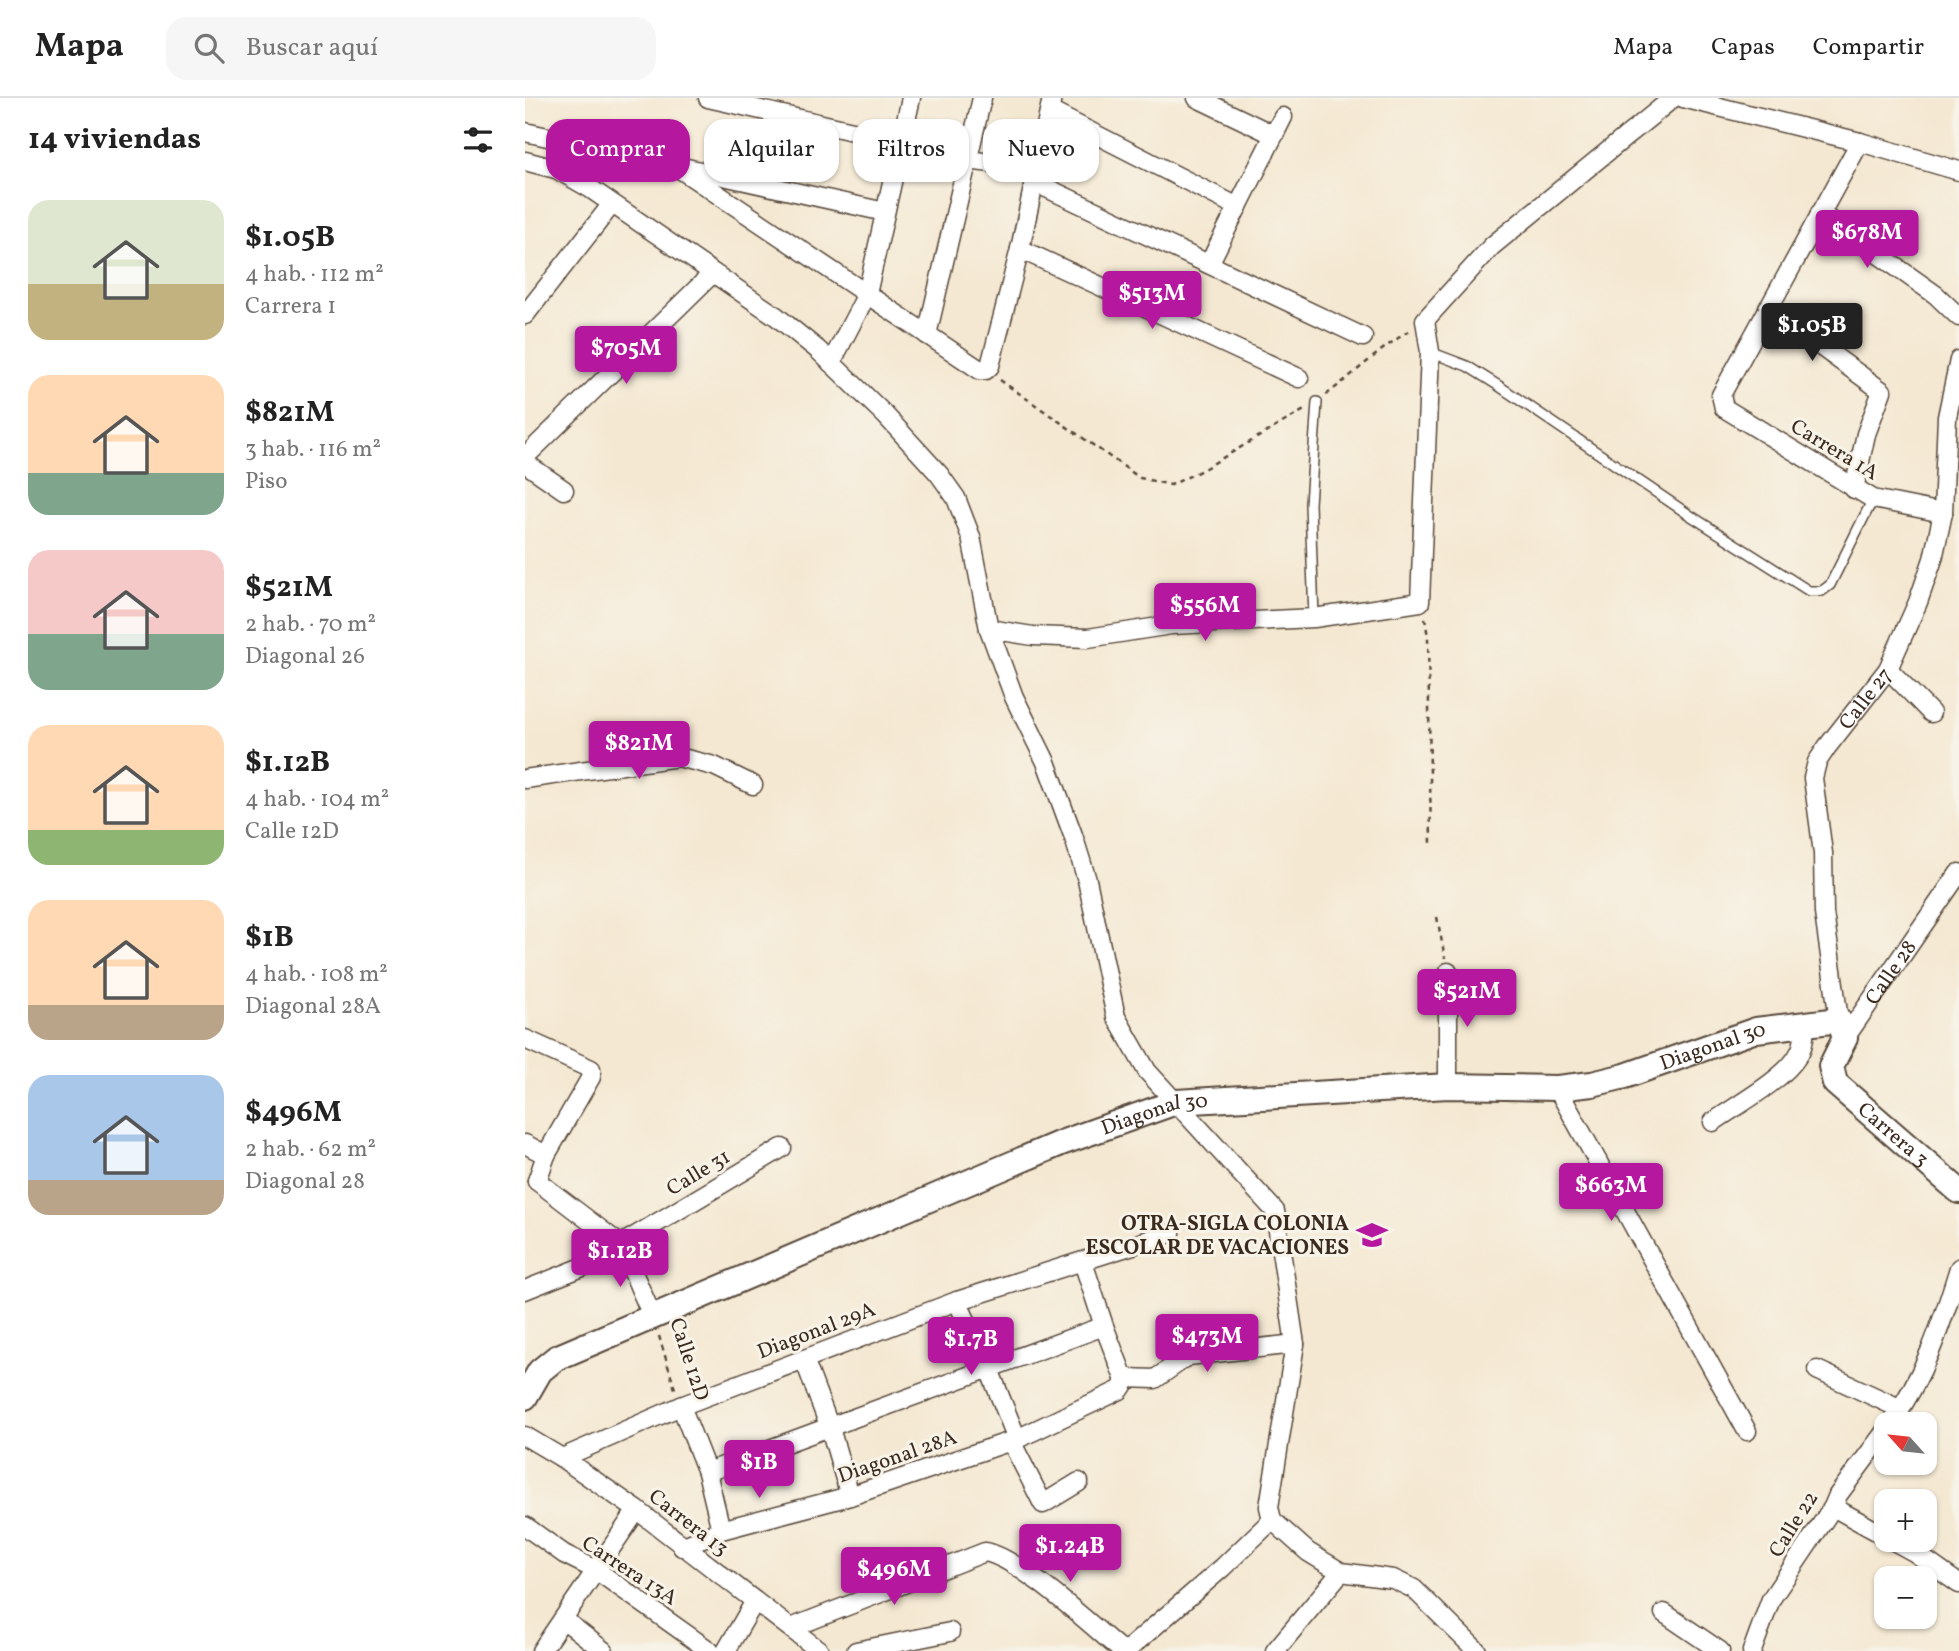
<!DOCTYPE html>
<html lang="es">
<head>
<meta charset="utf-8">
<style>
  body { margin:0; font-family:Vollkorn,serif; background:#f6f6f6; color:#222; height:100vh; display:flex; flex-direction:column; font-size:26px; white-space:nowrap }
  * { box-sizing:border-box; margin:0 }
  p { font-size:23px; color:#767676 }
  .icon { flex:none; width:38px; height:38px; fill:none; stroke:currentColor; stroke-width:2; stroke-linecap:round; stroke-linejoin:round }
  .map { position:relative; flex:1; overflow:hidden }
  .details { display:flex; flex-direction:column; background:#fff; width:525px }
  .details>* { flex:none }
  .banner { position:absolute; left:21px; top:21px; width:665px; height:63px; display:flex; gap:14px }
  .needle { width:46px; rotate:297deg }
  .controls { position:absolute; left:1349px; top:1314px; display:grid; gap:14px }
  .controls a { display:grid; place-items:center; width:63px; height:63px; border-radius:14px; background:#fff; box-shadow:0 2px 5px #0004; font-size:35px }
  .price { position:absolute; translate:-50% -60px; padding:0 16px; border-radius:7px; background:#b5179e; color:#fff; font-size:23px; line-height:46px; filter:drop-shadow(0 2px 4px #0008) }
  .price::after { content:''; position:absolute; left:50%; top:42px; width:21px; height:16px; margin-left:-10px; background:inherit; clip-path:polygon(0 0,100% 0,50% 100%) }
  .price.selected { background:#222; color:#fff }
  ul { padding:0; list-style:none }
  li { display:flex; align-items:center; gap:21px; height:175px; padding:0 28px }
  li span { display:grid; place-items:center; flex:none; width:196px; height:140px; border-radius:21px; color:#555 }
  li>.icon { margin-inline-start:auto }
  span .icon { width:84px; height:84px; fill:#fffc; stroke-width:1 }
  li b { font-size:30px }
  h2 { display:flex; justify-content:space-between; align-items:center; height:84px; padding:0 28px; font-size:30px }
  .chip { padding:0 24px; border-radius:21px; background:#fff; box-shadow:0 2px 5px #0004; font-size:24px; line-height:63px }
  .chip.selected { background:#b5179e; color:#fff }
  header { display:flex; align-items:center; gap:42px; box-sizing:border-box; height:98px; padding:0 35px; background:#fff; border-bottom:2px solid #e0e0e0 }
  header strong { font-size:33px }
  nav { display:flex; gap:38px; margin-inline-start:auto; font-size:24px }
  .search { width:490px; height:63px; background:#f6f6f6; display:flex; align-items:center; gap:18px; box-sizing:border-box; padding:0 24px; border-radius:21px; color:#767676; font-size:26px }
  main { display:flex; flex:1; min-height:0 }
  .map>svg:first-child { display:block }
</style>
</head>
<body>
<header>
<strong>Mapa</strong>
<div class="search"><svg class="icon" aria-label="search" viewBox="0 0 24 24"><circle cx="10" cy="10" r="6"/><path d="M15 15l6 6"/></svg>Buscar aquí</div>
<nav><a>Mapa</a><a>Capas</a><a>Compartir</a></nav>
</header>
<main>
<section class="details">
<h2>14 viviendas<svg class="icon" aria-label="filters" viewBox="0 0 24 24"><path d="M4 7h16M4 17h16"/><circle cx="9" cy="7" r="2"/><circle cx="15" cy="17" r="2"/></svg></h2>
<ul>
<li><span style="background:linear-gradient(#dfe7d0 60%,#c2b280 0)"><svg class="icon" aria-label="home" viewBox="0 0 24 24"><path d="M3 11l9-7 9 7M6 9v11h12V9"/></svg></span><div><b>$1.05B</b><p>4 hab. · 112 m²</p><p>Carrera 1</p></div></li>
<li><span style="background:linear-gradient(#ffd9b3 70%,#7fa58c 0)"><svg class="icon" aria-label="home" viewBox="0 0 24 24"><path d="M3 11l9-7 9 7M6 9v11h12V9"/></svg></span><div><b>$821M</b><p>3 hab. · 116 m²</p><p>Piso</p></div></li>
<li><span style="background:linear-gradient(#f6c9c9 60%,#7fa58c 0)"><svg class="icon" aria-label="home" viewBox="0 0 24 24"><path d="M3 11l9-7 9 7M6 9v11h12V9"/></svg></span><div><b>$521M</b><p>2 hab. · 70 m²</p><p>Diagonal 26</p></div></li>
<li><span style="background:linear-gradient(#ffd9b3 75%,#8fb573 0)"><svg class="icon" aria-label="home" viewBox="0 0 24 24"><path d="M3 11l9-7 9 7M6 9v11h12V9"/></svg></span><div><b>$1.12B</b><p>4 hab. · 104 m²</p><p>Calle 12D</p></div></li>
<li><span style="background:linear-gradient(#ffd9b3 75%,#b9a48a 0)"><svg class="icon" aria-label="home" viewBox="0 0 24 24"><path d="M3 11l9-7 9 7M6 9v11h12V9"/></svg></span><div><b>$1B</b><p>4 hab. · 108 m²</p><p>Diagonal 28A</p></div></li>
<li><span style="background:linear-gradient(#a9c7e8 75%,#b9a48a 0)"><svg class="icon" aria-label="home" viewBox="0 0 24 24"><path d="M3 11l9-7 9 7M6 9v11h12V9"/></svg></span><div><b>$496M</b><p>2 hab. · 62 m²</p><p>Diagonal 28</p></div></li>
</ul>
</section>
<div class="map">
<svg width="1434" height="1553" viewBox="0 0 1434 1553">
  <rect width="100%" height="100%" fill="#f7f3e8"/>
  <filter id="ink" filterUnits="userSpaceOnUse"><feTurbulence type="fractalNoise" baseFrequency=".0143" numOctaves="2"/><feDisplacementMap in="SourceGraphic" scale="14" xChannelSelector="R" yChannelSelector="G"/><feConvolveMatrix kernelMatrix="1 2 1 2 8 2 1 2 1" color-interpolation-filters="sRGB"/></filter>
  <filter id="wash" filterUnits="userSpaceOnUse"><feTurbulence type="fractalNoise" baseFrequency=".00686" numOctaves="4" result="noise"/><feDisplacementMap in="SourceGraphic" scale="28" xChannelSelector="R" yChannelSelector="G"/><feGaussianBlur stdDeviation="1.57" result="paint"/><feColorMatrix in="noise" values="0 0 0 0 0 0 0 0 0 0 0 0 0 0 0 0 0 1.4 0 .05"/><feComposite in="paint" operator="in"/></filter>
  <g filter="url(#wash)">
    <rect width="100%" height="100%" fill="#f4e8d2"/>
  </g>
  <g filter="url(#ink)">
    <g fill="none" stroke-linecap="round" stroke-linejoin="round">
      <g stroke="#574639" stroke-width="12">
        <g id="lane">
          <path d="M905,254L942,268L974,288L1163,416L1284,493H1297L1305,487L1348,401"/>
          <path d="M789,520L785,406L792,304"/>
        </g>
      </g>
      <g stroke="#574639" stroke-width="21">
        <g id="street">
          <path d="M183,0L376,44L443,62L512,71"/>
          <path d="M672,0L749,37"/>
          <path d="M1158,0L1335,44L1434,73"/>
          <path d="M525,13L713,109"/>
          <path d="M0,34L360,114"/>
          <path d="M1335,44L1196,297L1199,310L1348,401L1418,415"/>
          <path d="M0,63L31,71L66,91L251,218L293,252L360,317L414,376L431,400L446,439L464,531L489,599L521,664L548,737L562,782L591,919L622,973L750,1113L770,1246L744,1409L747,1422L783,1454L816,1474L868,1481L889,1491L952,1553"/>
          <path d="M149,67L455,272H461L465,268L495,151L527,0"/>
          <path d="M509,84L838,239"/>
          <path d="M1295,115L1411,197L1434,219"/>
          <path d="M495,151L774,280"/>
          <path d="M684,166L758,19"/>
          <path d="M1243,210L1357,293L1341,336L1329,391"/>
          <path d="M0,217L87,106"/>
          <path d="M402,237L457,0"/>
          <path d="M306,265L342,196L386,0"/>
          <path d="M0,359L188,175"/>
          <path d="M0,365L39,392"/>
          <path d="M464,531L508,538L563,540L646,527L789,520L895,504L905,254L900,222L967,148L1148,0"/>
          <path d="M1363,571L1406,615"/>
          <path d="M0,681L153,659L189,668L228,687"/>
          <path id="s1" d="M1314,922L1299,815L1298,755L1288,680L1292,664L1302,649L1363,571L1393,504L1408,461L1418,415L1422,319L1434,262"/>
          <path id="s2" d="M1320,940L1434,775"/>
          <path d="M0,941L66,971V979L21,1057L12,1083"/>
          <path d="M923,988V874"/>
          <path d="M1032,990L1222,1333"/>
          <path d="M1188,1024C1212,1007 1258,982 1272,959C1279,949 1280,938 1279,927"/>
          <path d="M0,1046L21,1057"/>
          <path d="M12,1083L96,1147L128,1220"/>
          <path d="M0,1192L60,1168L257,1050"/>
          <path d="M432,1203L464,1271L492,1341"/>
          <path d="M279,1261L305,1330L325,1398"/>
          <path d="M1292,1272L1376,1311"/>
          <path d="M599,1280L630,1281L663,1258L770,1246"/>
          <path d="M156,1308L182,1374L196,1432"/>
          <path d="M1365,1326C1399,1280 1417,1225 1434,1170"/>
          <path d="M0,1338L37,1360L112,1412L295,1553"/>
          <path d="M486,1343L518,1406L554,1384"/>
          <path d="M37,1360L156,1308L432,1203L646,1135"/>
          <path d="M182,1374L579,1228"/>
          <path d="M1308,1409L1362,1439"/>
          <path d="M0,1428L39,1456L71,1472L185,1553"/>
          <path d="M1367,1442L1389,1454L1434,1486"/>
          <path d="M157,1449L196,1432L325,1398L492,1341L595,1292L599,1286V1280L579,1228L558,1164"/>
          <path d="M1139,1515L1195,1553"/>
          <path d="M38,1521L79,1553"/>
          <path d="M266,1530L460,1454C493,1459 568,1529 597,1553"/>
          <path d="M16,1553L112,1412"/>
          <path d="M201,1553L230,1503"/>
          <path d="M331,1553L425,1534"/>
          <path d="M601,1553L697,1470L747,1422"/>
          <path d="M750,1553L816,1474"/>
          <path d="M1227,1553L1246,1501L1308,1409L1313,1397L1362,1331"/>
        </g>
      </g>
      <g stroke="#574639" stroke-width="28">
        <g id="secondary">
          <path id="s3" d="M0,1299L15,1273L31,1260L536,1045L651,1004L923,988L1032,990L1067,986L1100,978L1231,932L1314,922L1320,940L1306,968L1310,985L1434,1093"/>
        </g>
      </g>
      <g stroke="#574639" stroke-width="2.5" stroke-dasharray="5 5" stroke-linecap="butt">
        <path d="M475,282L615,380L646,387L677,372L781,311"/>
        <path d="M801,297C830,275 856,250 887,231"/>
        <path d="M900,520L903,539L906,747"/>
        <path d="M912,819L920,860"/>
        <path d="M134,1238L150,1291"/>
      </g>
      <use href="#lane" stroke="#fff" stroke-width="9"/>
      <use href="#street" stroke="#fff" stroke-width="18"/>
      <use href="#secondary" stroke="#fff" stroke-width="24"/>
    </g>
  </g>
  <defs>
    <g id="school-bare" transform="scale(2.415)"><path d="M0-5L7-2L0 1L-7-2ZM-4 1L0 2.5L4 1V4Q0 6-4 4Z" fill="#b5179e" stroke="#f7f3e8" stroke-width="2.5" paint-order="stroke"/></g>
  </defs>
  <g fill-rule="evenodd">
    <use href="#school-bare" x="847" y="1137"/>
  </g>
  <g text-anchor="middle" stroke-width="6" stroke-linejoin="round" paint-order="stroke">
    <g font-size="21" fill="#3b2a1e" stroke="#f7f3e8">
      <text transform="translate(1310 351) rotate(31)" y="7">Carrera 1A</text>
      <text dy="7" stroke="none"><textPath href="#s1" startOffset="340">Calle 27</textPath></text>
      <text dy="7" stroke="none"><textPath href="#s2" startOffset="80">Calle 28</textPath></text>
      <text dy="7" stroke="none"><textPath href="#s3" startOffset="1265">Diagonal 30</textPath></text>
      <text dy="7" stroke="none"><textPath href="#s3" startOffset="698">Diagonal 30</textPath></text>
      <text dy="7" stroke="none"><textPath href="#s3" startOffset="1540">Carrera 3</textPath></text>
      <text transform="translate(173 1074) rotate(-31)" y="7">Calle 31</text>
      <text transform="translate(291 1232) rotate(-21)" y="7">Diagonal 29A</text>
      <text transform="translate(165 1261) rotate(72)" y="7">Calle 12D</text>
      <text transform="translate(372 1358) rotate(-19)" y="7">Diagonal 28A</text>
      <text transform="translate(164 1424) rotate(38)" y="7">Carrera 13</text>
      <text transform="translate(1268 1426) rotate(-58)" y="7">Calle 22</text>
      <text transform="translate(105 1472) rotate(33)" y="7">Carrera 13A</text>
    </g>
    <g font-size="21" font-weight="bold" fill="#3b2a1e" stroke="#f7f3e8" text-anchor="end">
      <text x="824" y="1132">OTRA-SIGLA COLONIA<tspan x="824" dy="24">ESCOLAR DE VACACIONES</tspan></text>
    </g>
  </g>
</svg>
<div class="controls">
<a><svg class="needle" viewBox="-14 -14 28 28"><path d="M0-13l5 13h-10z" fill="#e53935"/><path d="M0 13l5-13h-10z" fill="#767676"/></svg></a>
<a>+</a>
<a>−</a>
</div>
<b class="price" style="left:1342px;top:172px">$678M</b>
<b class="price" style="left:627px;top:233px">$513M</b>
<b class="price selected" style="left:1287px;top:265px">$1.05B</b>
<b class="price" style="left:101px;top:288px">$705M</b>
<b class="price" style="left:680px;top:545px">$556M</b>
<b class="price" style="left:114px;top:683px">$821M</b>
<b class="price" style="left:942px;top:931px">$521M</b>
<b class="price" style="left:1086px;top:1125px">$663M</b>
<b class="price" style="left:95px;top:1191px">$1.12B</b>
<b class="price" style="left:682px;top:1276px">$473M</b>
<b class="price" style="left:446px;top:1279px">$1.7B</b>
<b class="price" style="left:234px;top:1402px">$1B</b>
<b class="price" style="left:545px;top:1486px">$1.24B</b>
<b class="price" style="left:369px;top:1509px">$496M</b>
<div class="banner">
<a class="chip selected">Comprar</a>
<a class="chip">Alquilar</a>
<a class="chip">Filtros</a>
<a class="chip">Nuevo</a>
</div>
</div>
</main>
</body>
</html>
